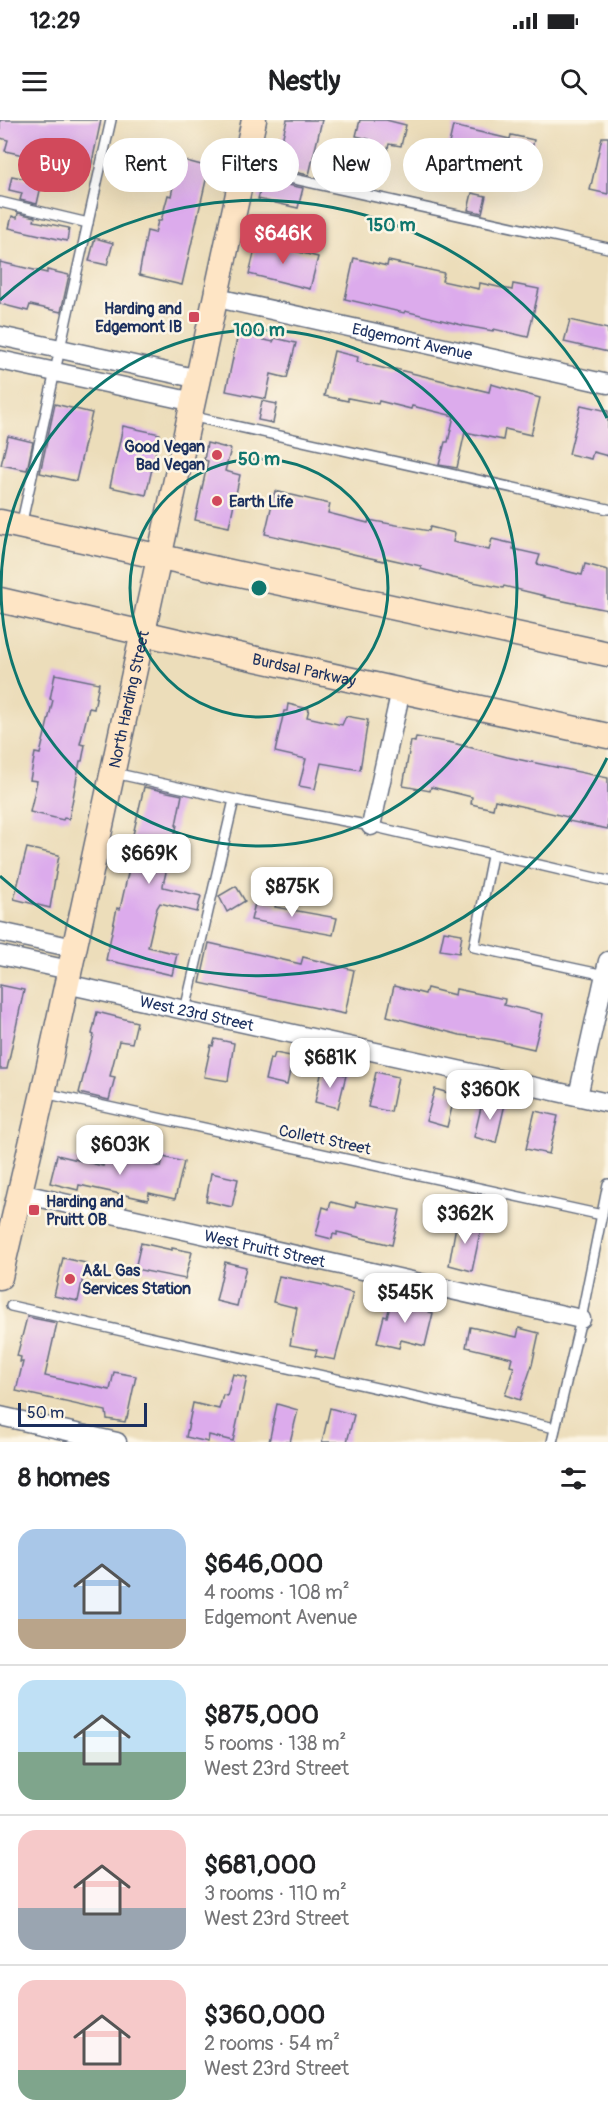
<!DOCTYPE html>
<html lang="en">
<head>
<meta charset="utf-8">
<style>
  body { margin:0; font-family:Pangolin,sans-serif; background:#f6f6f6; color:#202124; height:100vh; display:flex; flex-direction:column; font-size:22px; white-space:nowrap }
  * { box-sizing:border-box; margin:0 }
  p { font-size:20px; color:#757577 }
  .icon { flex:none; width:33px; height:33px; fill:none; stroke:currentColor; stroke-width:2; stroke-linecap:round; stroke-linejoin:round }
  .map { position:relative; height:1322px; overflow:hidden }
  .side { display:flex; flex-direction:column; background:#fff; flex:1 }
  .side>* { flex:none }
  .hud { position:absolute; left:18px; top:18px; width:573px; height:54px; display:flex; gap:12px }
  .scale { position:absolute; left:18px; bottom:15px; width:129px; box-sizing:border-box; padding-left:6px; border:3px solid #1b2f5e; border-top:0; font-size:16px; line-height:21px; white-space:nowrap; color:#1b2f5e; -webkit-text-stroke:4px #fcf5e5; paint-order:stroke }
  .price { position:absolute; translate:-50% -51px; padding:0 14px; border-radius:12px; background:#fff; color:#222; font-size:20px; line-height:39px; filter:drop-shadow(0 2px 3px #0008) }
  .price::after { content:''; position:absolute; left:50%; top:36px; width:18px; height:14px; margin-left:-9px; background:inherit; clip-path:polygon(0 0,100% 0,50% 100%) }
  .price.selected { background:#d1495b; color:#fff }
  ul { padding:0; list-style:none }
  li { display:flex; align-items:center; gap:18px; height:150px; padding:0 18px }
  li+li { border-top:2px solid #e0e0e0 }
  li span { display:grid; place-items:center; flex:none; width:168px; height:120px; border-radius:18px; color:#555 }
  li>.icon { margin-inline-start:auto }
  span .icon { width:72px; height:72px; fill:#fffc; stroke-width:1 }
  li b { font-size:26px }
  h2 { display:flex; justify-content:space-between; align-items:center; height:72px; padding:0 18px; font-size:26px }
  .tag { padding:0 21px; border-radius:27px; background:#fff; box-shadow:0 6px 24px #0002; font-size:21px; line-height:54px }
  .tag.selected { background:#d1495b; color:#fff }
  .status { display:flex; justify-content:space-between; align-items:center; height:42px; padding:0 30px; background:#fff; direction:ltr }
  .status svg { height:16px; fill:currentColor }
  header { display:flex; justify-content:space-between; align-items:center; height:78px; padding:0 18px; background:#fff; font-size:27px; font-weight:700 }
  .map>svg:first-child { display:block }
</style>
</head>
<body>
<div class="status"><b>12:29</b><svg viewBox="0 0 49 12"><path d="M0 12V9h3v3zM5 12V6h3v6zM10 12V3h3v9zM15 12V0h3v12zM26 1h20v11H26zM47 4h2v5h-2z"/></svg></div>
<header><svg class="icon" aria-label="menu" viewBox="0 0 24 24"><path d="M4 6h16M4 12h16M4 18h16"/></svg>Nestly<svg class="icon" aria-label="search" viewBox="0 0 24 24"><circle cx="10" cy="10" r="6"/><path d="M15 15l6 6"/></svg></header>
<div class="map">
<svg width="608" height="1322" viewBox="0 0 608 1322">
  <rect width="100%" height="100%" fill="#fcf5e5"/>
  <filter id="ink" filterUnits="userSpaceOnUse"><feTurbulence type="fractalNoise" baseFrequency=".0167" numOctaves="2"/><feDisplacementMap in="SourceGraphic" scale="12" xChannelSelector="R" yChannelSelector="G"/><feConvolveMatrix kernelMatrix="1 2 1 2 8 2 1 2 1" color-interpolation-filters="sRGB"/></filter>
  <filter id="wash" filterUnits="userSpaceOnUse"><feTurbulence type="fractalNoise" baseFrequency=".008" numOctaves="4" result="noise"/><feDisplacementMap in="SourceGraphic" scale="24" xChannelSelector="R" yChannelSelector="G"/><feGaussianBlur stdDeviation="1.35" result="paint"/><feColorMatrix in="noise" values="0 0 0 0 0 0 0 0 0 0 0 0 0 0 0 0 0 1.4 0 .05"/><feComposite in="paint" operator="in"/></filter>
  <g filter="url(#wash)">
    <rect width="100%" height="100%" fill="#ecddba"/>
    <g id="blocks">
      <g fill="#dcabec">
        <path d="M0,0H101L91,47L64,41L66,32L31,24L28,36L5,31L8,20L0,18Z"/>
        <path d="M287,0H322L309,55L275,48Z"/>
        <path d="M360,0H386L406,5L401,26L389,24L387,32L367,28L369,19L356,16Z"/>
        <path d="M453,6L510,19L511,15L534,20L528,46L518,43L517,49L492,43L490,53L445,41Z"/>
        <path d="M602,17H608V74L590,70Z"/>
        <path d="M179,39L209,47L182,165L139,155L147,111L155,113L158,101H161L168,75L171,76Z"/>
        <path d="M341,43L359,47L355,65L337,62Z"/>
        <path d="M12,56L42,62L37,84L20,80L22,73L9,70Z"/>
        <path d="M263,60L303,68L298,88L258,79Z"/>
        <path d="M472,73L486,76L482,93L468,90Z"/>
        <path d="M18,93L35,97L34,101L69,108L67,121L9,108L12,96L17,98Z"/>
        <path d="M95,118L113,123L107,145L89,141Z"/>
        <path d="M257,121L318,137L310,169L249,154Z"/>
        <path d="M354,138L387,146L388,141L444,153L442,161L479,169L480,163L512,170L513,164L539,169L528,217L494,209L493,211L466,206L405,191L404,193L345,179Z"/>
        <path d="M0,142L47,153V150L69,155L61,192L30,185L28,191L0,184Z"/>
        <path d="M570,200L608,209V232L564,222Z"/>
        <path d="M238,214L273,222L275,218L296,223L287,258L271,254L266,279L226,271Z"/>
        <path d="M334,231L358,237L357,242L395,251V249L489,272L491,264L540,278L531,315L505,309L503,320L465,312L457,348L439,345L445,322H448L454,296L412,286L411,289L379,281L378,284L348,278V281L324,276Z"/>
        <path d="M262,281L277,284L273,303L258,300Z"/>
        <path d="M55,284L92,293L76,361L40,353Z"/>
        <path d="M581,285L608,291V336L593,332L591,339L569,334Z"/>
        <path d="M123,306L160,314L146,375L110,367Z"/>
        <path d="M8,316L33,322L27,350L1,345Z"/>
        <path d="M207,323L231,329L225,351L240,355L229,407L195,400L208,341L204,340Z"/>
        <path d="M275,371L330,384L328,393L368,403L369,400L429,411L430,407L455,413L453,422L489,430L492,419L514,424L513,429L540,435L537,444L582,455L585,444L608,450V490L544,477L545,476L504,466L503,468L453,458L421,449V446L385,438L384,441L265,414Z"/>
        <path d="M55,554L99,563L94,589L89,588L80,624L85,625L82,641H80L69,699L64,698L63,700L30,692L37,661L30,660L35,633L40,634L53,580L50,579Z"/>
        <path d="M288,584L309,589L307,597L342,605L346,596L368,600L360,650L321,643L315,669L299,666L306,639L275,632L284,591H287Z"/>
        <path d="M416,617L453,623L507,637L608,658V709L568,701V697L495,680L493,689L471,684L472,677L431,667L430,671L403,666L411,621L415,622Z"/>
        <path d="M144,667L182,675L176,705H177L163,765V767L201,776L197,792L160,783L157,788L148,827L177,834L172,855L106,840L117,788L120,789L129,749H127L132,719Z"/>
        <path d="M27,728L59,735L50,788L14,779Z"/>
        <path d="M236,766L245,781L227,792L219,776Z"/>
        <path d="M256,779L276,783L275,787L337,798L333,815L251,800Z"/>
        <path d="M444,811L462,814L459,833L440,830Z"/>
        <path d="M209,823L301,844L303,837L354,850L345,894L200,863Z"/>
        <path d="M0,865L24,870L7,949H0Z"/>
        <path d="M394,866L425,874L427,868L455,875L456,869L505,879L504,885L543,894L534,929L494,920L460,915L387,896Z"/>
        <path d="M97,892L137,902L132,923L119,921L110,956L115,957L109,980L79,973L94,915L92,914Z"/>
        <path d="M215,919L234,923L228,961L204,957L211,925L213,926Z"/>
        <path d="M275,933L291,936L290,942H292L287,965L265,960L270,938L273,939Z"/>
        <path d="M322,950L346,955L338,988L315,982Z"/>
        <path d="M376,952L398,957L391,992L368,987Z"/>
        <path d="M435,969L455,975L447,1007L426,1001Z"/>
        <path d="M483,979L505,984L496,1023L474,1017Z"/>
        <path d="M535,991L558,996L549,1034L526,1029Z"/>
        <path d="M105,1032L161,1047L163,1037L184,1042L175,1079L149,1073L148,1080L79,1065L78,1070L50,1063L57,1035L103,1046Z"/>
        <path d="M211,1053L238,1059L232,1087L206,1081Z"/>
        <path d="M331,1082L355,1088L356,1082L400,1090L392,1125L337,1112V1115L333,1114L332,1119L316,1115L323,1087L329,1089Z"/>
        <path d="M457,1100L482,1104L472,1151L449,1145Z"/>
        <path d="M141,1123L172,1130V1128L192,1132L185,1159L135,1149Z"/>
        <path d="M63,1138L86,1143L78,1181L54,1176Z"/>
        <path d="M225,1142L246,1147L237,1186L216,1181Z"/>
        <path d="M279,1156L328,1166V1167L353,1173L335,1240L315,1236L317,1230L290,1225L297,1188L273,1182Z"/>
        <path d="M393,1175L408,1179L407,1183L430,1188L429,1192L433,1193L425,1226L401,1220L399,1228L377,1223L384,1196L387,1197Z"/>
        <path d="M27,1197L57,1203L45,1256L110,1270L114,1252L136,1256L127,1298H126L125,1302L107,1299L106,1291L16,1271L23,1242H20L21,1237L17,1236Z"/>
        <path d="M470,1207L517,1217L519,1208L539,1213L532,1245L520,1280L505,1275L514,1247L510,1246L512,1238L466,1227Z"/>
        <path d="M233,1254L247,1257L233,1321L209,1315L208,1322L186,1317L193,1283L219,1289L223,1275L227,1276Z"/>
        <path d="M277,1284L298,1290L290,1322H269Z"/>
        <path d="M330,1288L354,1295L347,1322H322Z"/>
      </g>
    </g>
  </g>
  <g filter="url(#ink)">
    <use href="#blocks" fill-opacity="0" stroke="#646c7e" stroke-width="1.5"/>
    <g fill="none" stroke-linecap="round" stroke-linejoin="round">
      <g stroke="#646c7e" stroke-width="12">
        <g id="lane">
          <path d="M244,48L608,128"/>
          <path d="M0,82L88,103"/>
          <path d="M190,296L608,389"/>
          <path d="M21,406C51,271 80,135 111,0"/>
          <path d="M114,653L245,682L371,706L608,761"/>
          <path d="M492,736L474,827L605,855"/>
          <path d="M185,890L234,680"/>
          <path d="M44,973L602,1095"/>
          <path d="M11,1186L555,1308"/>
          <path d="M552,1322L581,1199L608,1064"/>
        </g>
      </g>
      <g stroke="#646c7e" stroke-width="21">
        <g id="street">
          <path id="s1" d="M217,178L608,264"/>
          <path d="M0,216L199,259"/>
          <path d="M0,240L194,282"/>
          <path d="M371,706L401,570"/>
          <path d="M0,812L74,828"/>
          <path d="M0,835L69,850"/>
          <path id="s2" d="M66,864L608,983"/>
          <path d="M578,976L608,841"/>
          <path id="s3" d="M19,1073L581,1199"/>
          <path d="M0,1296L117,1322"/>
        </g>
      </g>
      <g stroke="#646c7e" stroke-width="27">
        <g id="secondary">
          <path d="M0,402L608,534"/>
          <path id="s4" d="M0,480L229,533L608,616"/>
          <path id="s5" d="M0,1157L43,973L254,0"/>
        </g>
      </g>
      <use href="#lane" stroke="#fff" stroke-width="9"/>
      <use href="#street" stroke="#fff" stroke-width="18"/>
      <use href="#secondary" stroke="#fee5c5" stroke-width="24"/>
    </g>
  </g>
  <g fill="none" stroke="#0f766e" stroke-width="3">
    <circle cx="259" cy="468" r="129"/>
    <circle cx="259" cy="468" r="258"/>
    <path d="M607 638A387 387 0 0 1 0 756M0 180A387 387 0 0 1 607 298"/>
  </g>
  <g fill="#d1495b" stroke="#fcf5e5" stroke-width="2">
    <rect x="188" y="191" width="12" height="12" rx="3"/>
    <circle cx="217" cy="335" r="6"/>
    <circle cx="217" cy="381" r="6"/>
    <rect x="28" y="1084" width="12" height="12" rx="3"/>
    <circle cx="70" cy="1159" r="6"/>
  </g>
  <g text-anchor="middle" stroke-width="5" stroke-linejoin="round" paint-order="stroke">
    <g font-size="16" font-weight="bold" fill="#1b2f5e" stroke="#fcf5e5" text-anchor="start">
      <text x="182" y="194" text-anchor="end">Harding and<tspan x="182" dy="18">Edgemont IB</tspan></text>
      <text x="205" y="332" text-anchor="end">Good Vegan<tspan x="205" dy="18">Bad Vegan</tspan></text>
      <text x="229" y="387">Earth Life</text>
      <text x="46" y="1087">Harding and<tspan x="46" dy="18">Pruitt OB</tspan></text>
      <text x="82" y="1156">A&amp;L Gas<tspan x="82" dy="18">Services Station</tspan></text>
    </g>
    <g font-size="16" fill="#1b2f5e" stroke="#fcf5e5">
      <text dy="6" stroke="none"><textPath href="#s1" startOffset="200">Edgemont Avenue</textPath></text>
      <text dy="6" stroke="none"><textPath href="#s4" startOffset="312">Burdsal Parkway</textPath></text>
      <text dy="6" stroke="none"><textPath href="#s5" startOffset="592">North Harding Street</textPath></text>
      <text dy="6" stroke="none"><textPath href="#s2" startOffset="134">West 23rd Street</textPath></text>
      <text transform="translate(325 1019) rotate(12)" y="6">Collett Street</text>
      <text dy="6" stroke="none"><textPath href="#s3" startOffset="252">West Pruitt Street</textPath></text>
    </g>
  </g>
  <circle cx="259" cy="468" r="9" fill="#0f766e" stroke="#fcf5e5" stroke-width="3"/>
  <g font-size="18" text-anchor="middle" font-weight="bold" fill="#0f766e" stroke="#fcf5e5" stroke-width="5" stroke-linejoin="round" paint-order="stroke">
    <text x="391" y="111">150 m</text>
    <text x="259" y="216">100 m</text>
    <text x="259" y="345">50 m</text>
  </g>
</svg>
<div class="scale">50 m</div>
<b class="price selected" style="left:283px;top:145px">$646K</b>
<b class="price" style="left:149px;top:765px">$669K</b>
<b class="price" style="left:292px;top:798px">$875K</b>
<b class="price" style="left:330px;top:969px">$681K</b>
<b class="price" style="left:490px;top:1001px">$360K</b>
<b class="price" style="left:120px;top:1056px">$603K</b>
<b class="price" style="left:465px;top:1125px">$362K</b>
<b class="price" style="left:405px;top:1204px">$545K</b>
<div class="hud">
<a class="tag selected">Buy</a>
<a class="tag">Rent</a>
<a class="tag">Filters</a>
<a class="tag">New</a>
<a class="tag">Apartment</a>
</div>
</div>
<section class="side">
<h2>8 homes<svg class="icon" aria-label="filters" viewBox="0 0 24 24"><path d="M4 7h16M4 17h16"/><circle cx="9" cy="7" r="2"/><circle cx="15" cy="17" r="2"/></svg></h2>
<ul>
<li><span style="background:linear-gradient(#a9c7e8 75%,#b9a48a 0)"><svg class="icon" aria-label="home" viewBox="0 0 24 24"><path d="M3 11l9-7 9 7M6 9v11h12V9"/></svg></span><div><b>$646,000</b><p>4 rooms · 108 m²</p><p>Edgemont Avenue</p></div></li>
<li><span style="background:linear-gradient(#bfe0f5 60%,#7fa58c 0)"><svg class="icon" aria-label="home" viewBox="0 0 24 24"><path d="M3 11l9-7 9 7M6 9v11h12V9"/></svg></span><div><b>$875,000</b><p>5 rooms · 138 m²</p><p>West 23rd Street</p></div></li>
<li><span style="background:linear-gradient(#f6c9c9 65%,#9aa5b1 0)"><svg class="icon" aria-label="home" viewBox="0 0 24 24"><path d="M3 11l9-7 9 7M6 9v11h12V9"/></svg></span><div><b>$681,000</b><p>3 rooms · 110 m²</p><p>West 23rd Street</p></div></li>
<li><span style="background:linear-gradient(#f6c9c9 75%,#7fa58c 0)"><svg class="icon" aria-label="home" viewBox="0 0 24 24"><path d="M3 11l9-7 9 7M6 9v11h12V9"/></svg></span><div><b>$360,000</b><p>2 rooms · 54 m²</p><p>West 23rd Street</p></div></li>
</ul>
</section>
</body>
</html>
